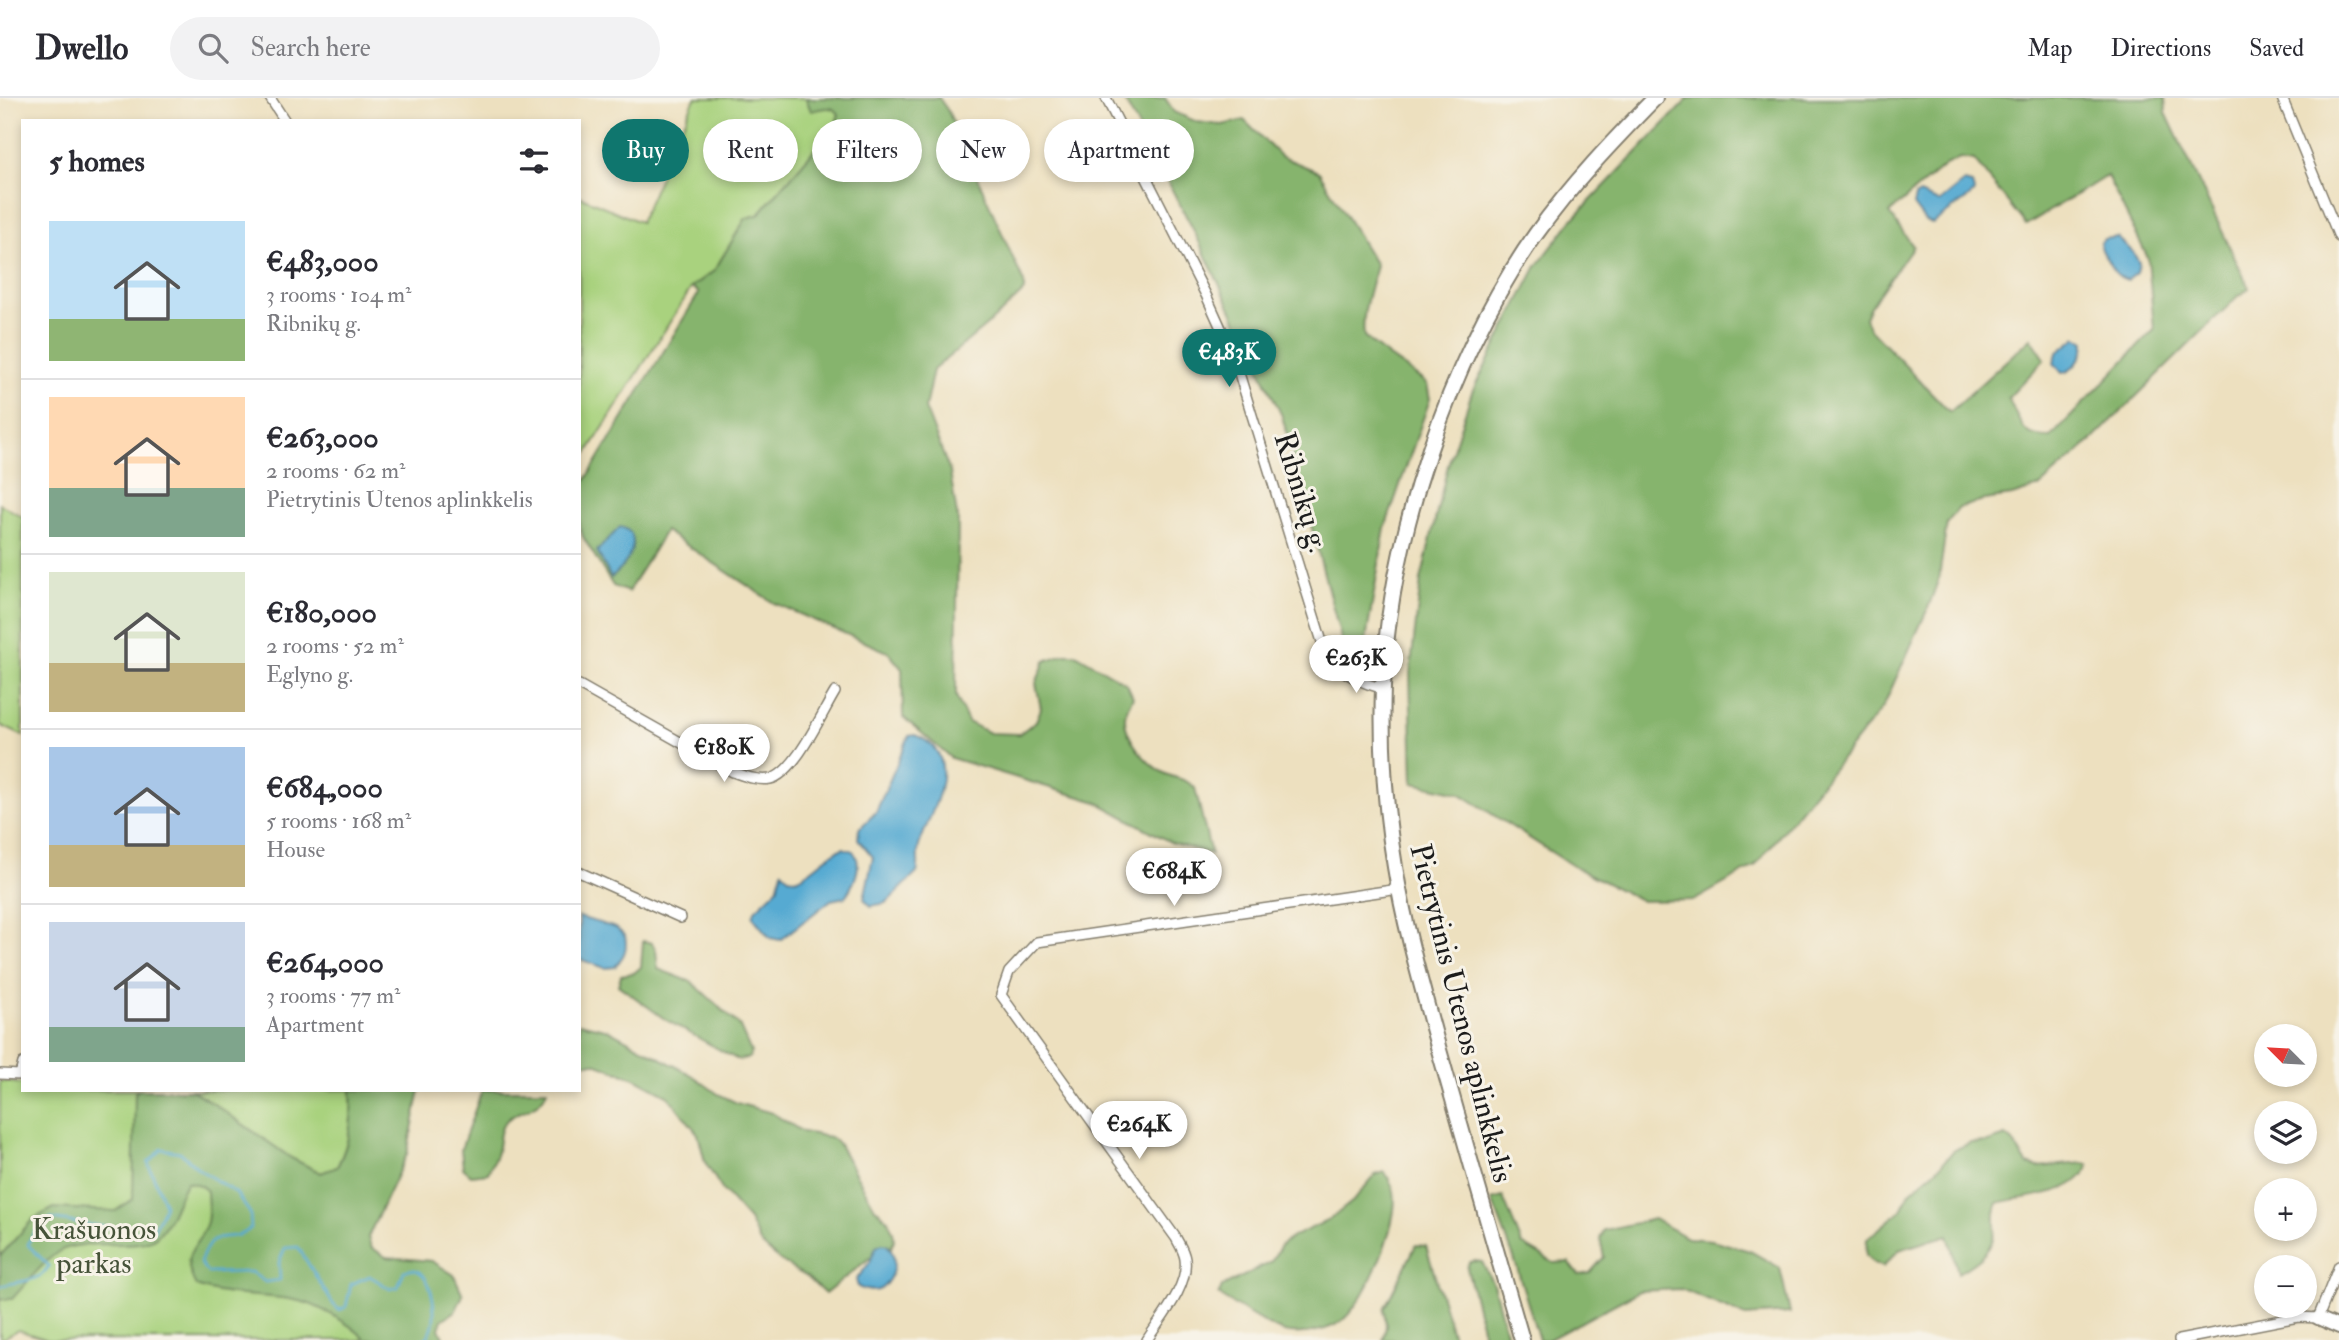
<!DOCTYPE html>
<html lang="en">
<head>
<meta charset="utf-8">
<style>
  body { margin:0; font-family:"IM FELL Double Pica",serif; background:#f2f2f3; color:#2b2b33; height:100vh; display:flex; flex-direction:column; font-size:26px; white-space:nowrap }
  * { box-sizing:border-box; margin:0 }
  p { font-size:23px; color:#7c7c81 }
  .icon { flex:none; width:38px; height:38px; fill:none; stroke:currentColor; stroke-width:2; stroke-linecap:round; stroke-linejoin:round }
  .map { position:relative; flex:1; overflow:hidden }
  .panel { position:absolute; left:21px; top:21px; width:560px; height:973px; display:flex; flex-direction:column; background:#fff; border-radius:0px; box-shadow:0 4px 10px #0003 }
  .panel>* { flex:none }
  .guide { position:absolute; left:602px; top:21px; width:665px; height:63px; display:flex; gap:14px }
  .needle { width:46px; rotate:294deg }
  .tools { position:absolute; left:2254px; top:926px; display:grid; gap:14px }
  .tools a { display:grid; place-items:center; width:63px; height:63px; border-radius:50%; background:#fff; box-shadow:0 4px 10px #0003; font-size:35px }
  .price { position:absolute; translate:-50% -60px; padding:0 16px; border-radius:24px; background:#fff; color:#222; font-size:23px; line-height:46px; filter:drop-shadow(0 2px 4px #0008) }
  .price::after { content:''; position:absolute; left:50%; top:42px; width:21px; height:16px; margin-left:-10px; background:inherit; clip-path:polygon(0 0,100% 0,50% 100%) }
  .price.on { background:#0f766e; color:#fff }
  ul { padding:0; list-style:none }
  li { display:flex; align-items:center; gap:21px; height:175px; padding:0 28px }
  li+li { border-top:2px solid #e1e1e2 }
  li span { display:grid; place-items:center; flex:none; width:196px; height:140px; border-radius:0px; color:#555 }
  li>.icon { margin-inline-start:auto }
  span .icon { width:84px; height:84px; fill:#fffc; stroke-width:1 }
  li b { font-size:30px }
  h2 { display:flex; justify-content:space-between; align-items:center; height:84px; padding:0 28px; font-size:30px }
  .chip { padding:0 24px; border-radius:32px; background:#fff; box-shadow:0 4px 10px #0003; font-size:24px; line-height:63px }
  .chip.on { background:#0f766e; color:#fff }
  header { display:flex; align-items:center; gap:42px; box-sizing:border-box; height:98px; padding:0 35px; background:#fff; border-bottom:2px solid #e1e1e2 }
  header strong { font-size:33px }
  nav { display:flex; gap:38px; margin-inline-start:auto; font-size:24px }
  .search { width:490px; height:63px; background:#f2f2f3; display:flex; align-items:center; gap:18px; box-sizing:border-box; padding:0 24px; border-radius:38px; color:#7c7c81; font-size:26px }
  .map>svg:first-child { display:block }
</style>
</head>
<body>
<header>
<strong>Dwello</strong>
<div class="search"><svg class="icon" aria-label="search" viewBox="0 0 24 24"><circle cx="10" cy="10" r="6"/><path d="M15 15l6 6"/></svg>Search here</div>
<nav><a>Map</a><a>Directions</a><a>Saved</a></nav>
</header>
<div class="map">
<svg width="2339" height="1242" viewBox="0 0 2339 1242">
  <rect width="100%" height="100%" fill="#f7f3e8"/>
  <filter id="ink" filterUnits="userSpaceOnUse"><feTurbulence type="fractalNoise" baseFrequency=".0143" numOctaves="2"/><feDisplacementMap in="SourceGraphic" scale="14" xChannelSelector="R" yChannelSelector="G"/><feConvolveMatrix kernelMatrix="1 2 1 2 8 2 1 2 1" color-interpolation-filters="sRGB"/></filter>
  <filter id="wash" filterUnits="userSpaceOnUse"><feTurbulence type="fractalNoise" baseFrequency=".00686" numOctaves="4" result="noise"/><feDisplacementMap in="SourceGraphic" scale="28" xChannelSelector="R" yChannelSelector="G"/><feGaussianBlur stdDeviation="1.57" result="paint"/><feColorMatrix in="noise" values="0 0 0 0 0 0 0 0 0 0 0 0 0 0 0 0 0 1.4 0 .05"/><feComposite in="paint" operator="in"/></filter>
  <g filter="url(#wash)">
    <rect width="100%" height="100%" fill="#ede0bf"/>
    <g fill="#a9d27e" stroke="#62774d" stroke-width="2">
      <path d="M695,0H806L811,12C821,10 832,6 839,16L835,28L758,117L746,120L714,173L692,189L579,368V98L640,124Z"/>
      <path d="M0,406L23,419V638L0,627Z"/>
      <path d="M0,983L23,986V992H138L135,995L182,1091L187,1084L201,1087L389,1242H48L18,1232L0,1242Z"/>
      <path d="M192,992H351C353,1021 350,1044 337,1069L321,1075L291,1060L214,1006Z"/>
    </g>
    <g fill="#86b46d" stroke="#516844" stroke-width="2" fill-rule="evenodd">
      <path d="M806,0H939L948,13L1024,185V193L1001,215L933,272L925,310L950,374L958,423L956,598L968,624L989,635L1019,636L1036,623L1041,611L1036,585L1045,563L1064,556H1076L1127,586L1133,599C1130,605 1125,612 1125,620C1125,641 1148,668 1166,676C1177,681 1187,681 1195,690L1211,756L1172,745L1097,704L951,660L903,619L902,571L888,554L774,505L665,433L628,494L613,488L583,439L579,426V393L699,195L692,189L714,173L746,120L758,117L835,28L839,16C832,6 821,11 811,13Z"/>
      <path d="M1123,0H1165L1174,14L1197,24L1222,27L1244,22L1280,58L1319,74L1376,167C1371,192 1361,213 1364,238C1383,257 1406,269 1427,286L1430,301L1385,430L1365,548L1351,552L1342,544L1282,318L1193,131Z"/>
      <path d="M1689,0H2165L2166,15L2249,190L2234,202L2090,344L2039,389L2012,398L1984,402L1959,410L1947,425L1939,480L1928,510L1883,609L1755,768L1695,802L1642,803L1573,768L1459,695L1413,685L1410,575L1421,482L1448,367L1472,294L1537,168L1573,121ZM1960,60L1974,62L2026,127L2107,78L2148,160L2154,232L2051,339C2020,340 2021,324 2008,300L2045,261L2031,240L1950,314L1869,230L1865,220L1869,210L1913,148L1889,115L1945,67Z"/>
      <path d="M643,843L652,845L656,852L658,871L692,884L739,927L751,954L749,960L738,962L666,922L618,887L621,877L634,875L641,869Z"/>
      <path d="M579,925L609,932L692,977L718,996L737,1005L772,1015L803,1034L830,1039L838,1045L875,1110L888,1122L893,1134L894,1142L891,1150L887,1147H879L872,1158L825,1196L808,1180L780,1163L760,1145L749,1122L723,1093L705,1064L698,1036L667,997L635,980L595,965H579Z"/>
      <path d="M138,992H192L214,1006L291,1060L321,1075L337,1069C350,1044 353,1021 351,992H420L407,1056L368,1139L371,1149L386,1159L432,1163L454,1177L463,1197L456,1212L442,1222L439,1231L445,1242H366C351,1226 316,1205 294,1202C261,1196 228,1200 196,1188C179,1154 194,1156 206,1127C210,1118 207,1104 207,1093L200,1087L187,1084C176,1101 172,1123 158,1137C141,1155 83,1138 58,1154C43,1164 25,1187 12,1201H0V1158L33,1121L54,1110L115,1113L133,1101L135,995Z"/>
      <path d="M482,992H547C540,1013 520,1010 507,1022C498,1030 500,1043 497,1054C495,1061 491,1068 488,1075L471,1077L463,1070L461,1051Z"/>
      <path d="M2006,1038L2013,1044L2027,1066L2038,1069L2084,1065L2089,1067C2077,1099 2026,1097 1998,1105C1994,1114 1995,1118 1995,1128C1995,1152 1977,1164 1958,1175L1948,1137L1899,1152L1883,1169L1872,1164L1866,1157L1867,1141L1901,1112L1910,1094L1941,1067L1954,1052L1970,1045L1988,1044Z"/>
      <path d="M1385,1074C1388,1080 1393,1087 1394,1094C1400,1124 1367,1200 1344,1221C1332,1232 1305,1237 1289,1235C1275,1234 1237,1208 1223,1200L1219,1196L1222,1189L1271,1164L1281,1147L1294,1138L1329,1122L1353,1103L1375,1077Z"/>
      <path d="M1503,1099L1522,1146L1554,1165L1569,1164L1579,1177L1590,1175L1604,1159L1600,1141L1604,1132L1654,1121L1687,1140L1712,1142L1750,1153L1780,1170L1790,1215L1745,1218L1681,1191L1639,1193L1548,1242H1539L1514,1160L1492,1102Z"/>
      <path d="M1416,1147L1426,1148L1454,1242H1383L1386,1228L1384,1211Z"/>
      <path d="M1474,1163L1482,1164L1493,1186L1508,1242H1485L1467,1170L1469,1164Z"/>
    </g>
    <g fill="#57aad2" stroke="#3a6377" stroke-width="2">
      <path d="M1964,84L1972,86L1974,93L1973,96L1933,125L1925,123L1913,107L1915,99L1920,96L1939,104Z"/>
      <path d="M2117,139L2133,154L2139,165L2137,175L2128,182C2113,179 2108,162 2101,150L2100,146L2104,141Z"/>
      <path d="M2077,239L2085,244C2085,256 2074,274 2062,275L2054,265L2057,255Z"/>
      <path d="M620,429C647,435 626,470 611,480L597,453Z"/>
      <path d="M915,637C967,658 931,711 919,748C916,758 920,766 917,775L886,805L871,808L864,801L873,759L858,741L859,731L876,714L909,638Z"/>
      <path d="M843,750L853,753C864,767 854,786 845,799L831,802L780,842L770,840L753,819L755,812L777,791L782,773C786,777 791,783 798,780C810,776 825,757 843,750Z"/>
      <path d="M579,819L616,830L625,838C628,852 624,858 615,869L605,870L579,861Z"/>
      <path d="M882,1146L887,1147C899,1159 894,1179 882,1190C876,1195 865,1192 858,1189L856,1182L870,1164L876,1149Z"/>
    </g>
    <g fill="none" stroke-linecap="round" stroke-linejoin="round">
      <g stroke="#57aad2" stroke-width="2.5">
        <path d="M0,1189C17,1181 38,1187 49,1168L28,1147C30,1137 42,1125 51,1121L138,1134L154,1132L165,1107L148,1065L162,1051L180,1054L200,1072L236,1095L250,1115L251,1130C228,1150 214,1123 200,1165L208,1175L251,1174L265,1184L280,1182L279,1164L285,1150L298,1149L333,1206L339,1212L346,1209L351,1186L370,1178L390,1191L398,1189L404,1173C431,1162 438,1212 432,1230C431,1234 428,1237 427,1240L422,1242"/>
        <path d="M401,1242H404"/>
      </g>
    </g>
  </g>
  <g filter="url(#ink)">
    <g fill="none" stroke-linecap="round" stroke-linejoin="round">
      <g stroke="#847e6e" stroke-width="12">
        <g id="minor">
          <path d="M270,0L285,23"/>
          <path d="M1106,0L1206,197L1234,259L1327,560C1342,574 1363,587 1383,590"/>
          <path d="M2282,0L2339,139"/>
          <path d="M1344,571L1384,570"/>
          <path d="M579,587L733,674C745,678 757,683 770,681C795,676 822,615 835,594"/>
          <path d="M579,774L681,820"/>
          <path d="M0,976L20,977L23,965"/>
          <path d="M1147,1242C1161,1220 1189,1188 1185,1161C1184,1153 1179,1146 1176,1140L1001,897L1009,874L1037,844L1399,791"/>
          <path d="M2179,1242L2298,1219L2318,1220L2339,1168"/>
        </g>
      </g>
      <g stroke="#847e6e" stroke-width="16">
        <path id="secondary" d="M2318,1220L2339,1229"/>
      </g>
      <g stroke="#847e6e" stroke-width="18">
        <path id="trunk" d="M1522,1242C1494,1145 1466,1049 1439,952C1423,892 1405,831 1395,769C1385,710 1381,649 1383,589C1389,440 1450,258 1536,136C1571,87 1613,43 1655,0"/>
      </g>
      <use href="#minor" stroke="#fff" stroke-width="9"/>
      <use href="#secondary" stroke="#fff" stroke-width="12"/>
      <use href="#trunk" stroke="#fff" stroke-width="14"/>
    </g>
  </g>
  <g text-anchor="middle" stroke-width="6" stroke-linejoin="round" paint-order="stroke">
    <g font-size="30" fill="#1c1c1c" stroke="#f7f3e8">
      <text transform="translate(1302 394) rotate(73)" y="10">Ribnikų g.</text>
      <text transform="translate(1462 915) rotate(76)" y="10">Pietrytinis Utenos aplinkkelis</text>
    </g>
    <g font-size="30" fill="#465339" stroke="#f7f3e8">
      <text x="94" y="1141">Krašuonos<tspan x="94" dy="34">parkas</tspan></text>
    </g>
  </g>
</svg>
<div class="tools">
<a><svg class="needle" viewBox="-14 -14 28 28"><path d="M0-13l5 13h-10z" fill="#e53935"/><path d="M0 13l5-13h-10z" fill="#7c7c81"/></svg></a>
<a><svg class="icon" aria-label="layers" viewBox="0 0 24 24"><path d="M12 4l9 5-9 5-9-5zM3 14l9 5 9-5"/></svg></a>
<a>+</a>
<a>−</a>
</div>
<b class="price on" style="left:1229px;top:291px">€483K</b>
<b class="price" style="left:1356px;top:597px">€263K</b>
<b class="price" style="left:724px;top:686px">€180K</b>
<b class="price" style="left:1174px;top:810px">€684K</b>
<b class="price" style="left:1139px;top:1063px">€264K</b>
<div class="guide">
<a class="chip on">Buy</a>
<a class="chip">Rent</a>
<a class="chip">Filters</a>
<a class="chip">New</a>
<a class="chip">Apartment</a>
</div>
<section class="panel">
<h2>5 homes<svg class="icon" aria-label="filters" viewBox="0 0 24 24"><path d="M4 7h16M4 17h16"/><circle cx="9" cy="7" r="2"/><circle cx="15" cy="17" r="2"/></svg></h2>
<ul>
<li><span style="background:linear-gradient(#bfe0f5 70%,#8fb573 0)"><svg class="icon" aria-label="home" viewBox="0 0 24 24"><path d="M3 11l9-7 9 7M6 9v11h12V9"/></svg></span><div><b>€483,000</b><p>3 rooms · 104 m²</p><p>Ribnikų g.</p></div></li>
<li><span style="background:linear-gradient(#ffd9b3 65%,#7fa58c 0)"><svg class="icon" aria-label="home" viewBox="0 0 24 24"><path d="M3 11l9-7 9 7M6 9v11h12V9"/></svg></span><div><b>€263,000</b><p>2 rooms · 62 m²</p><p>Pietrytinis Utenos aplinkkelis</p></div></li>
<li><span style="background:linear-gradient(#dfe7d0 65%,#c2b280 0)"><svg class="icon" aria-label="home" viewBox="0 0 24 24"><path d="M3 11l9-7 9 7M6 9v11h12V9"/></svg></span><div><b>€180,000</b><p>2 rooms · 52 m²</p><p>Eglyno g.</p></div></li>
<li><span style="background:linear-gradient(#a9c7e8 70%,#c2b280 0)"><svg class="icon" aria-label="home" viewBox="0 0 24 24"><path d="M3 11l9-7 9 7M6 9v11h12V9"/></svg></span><div><b>€684,000</b><p>5 rooms · 168 m²</p><p>House</p></div></li>
<li><span style="background:linear-gradient(#c9d6e8 75%,#7fa58c 0)"><svg class="icon" aria-label="home" viewBox="0 0 24 24"><path d="M3 11l9-7 9 7M6 9v11h12V9"/></svg></span><div><b>€264,000</b><p>3 rooms · 77 m²</p><p>Apartment</p></div></li>
</ul>
</section>
</div>
</body>
</html>
